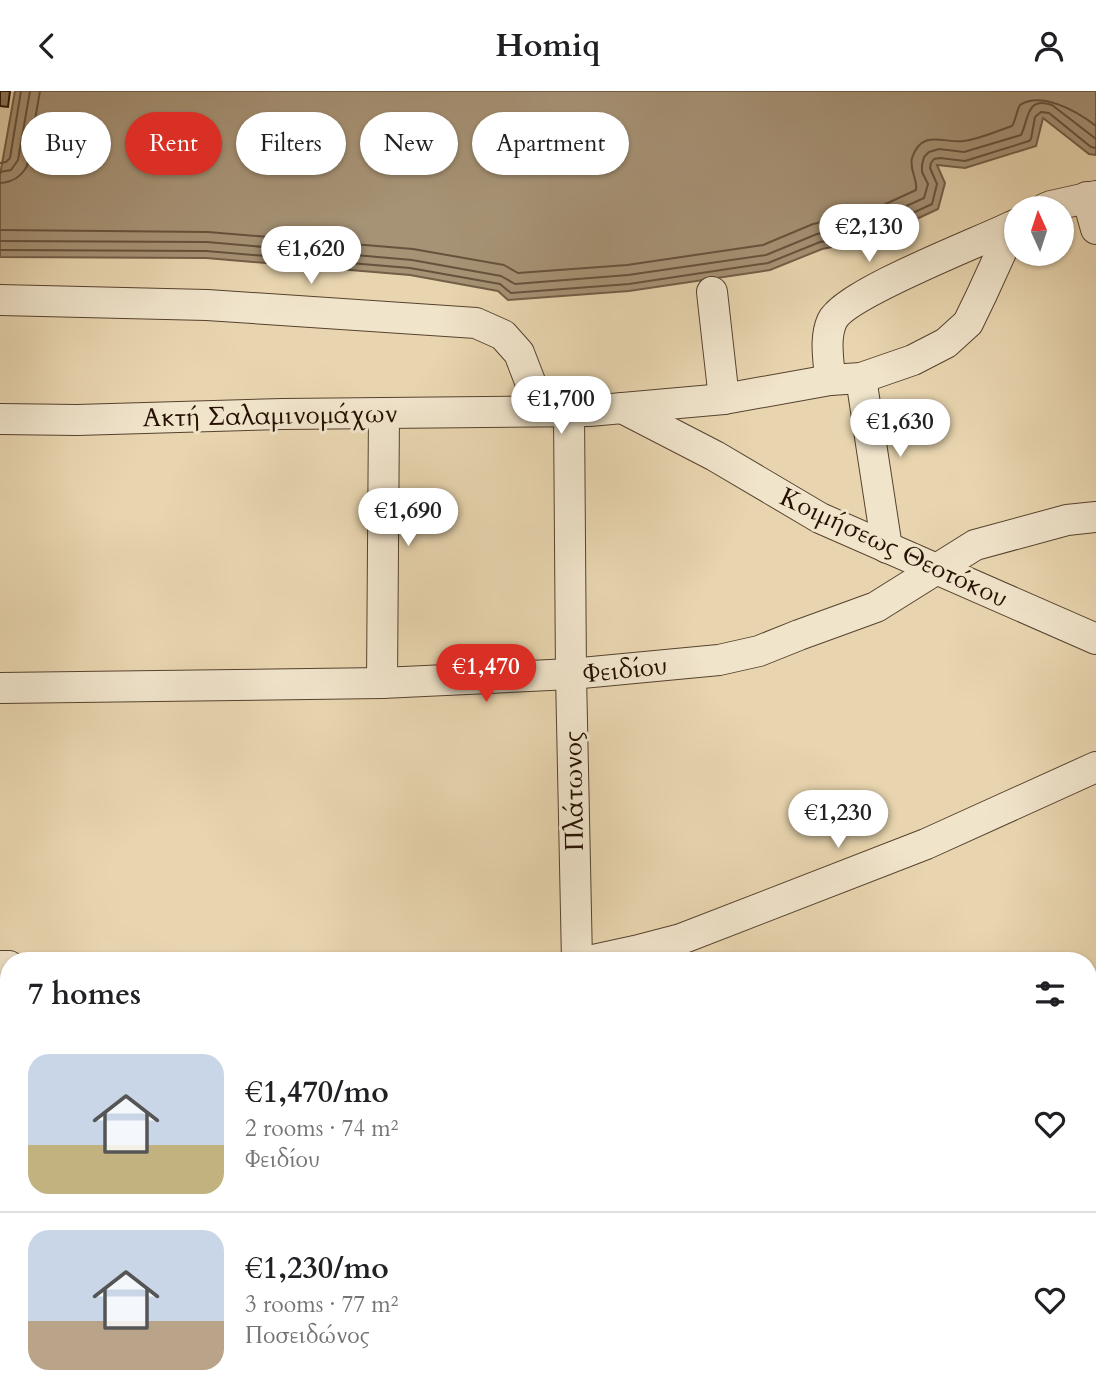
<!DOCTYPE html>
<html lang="en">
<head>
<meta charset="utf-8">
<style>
  body { margin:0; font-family:Cardo,serif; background:#f6f6f6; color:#202124; height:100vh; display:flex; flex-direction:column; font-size:26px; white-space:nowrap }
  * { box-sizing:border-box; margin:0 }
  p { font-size:23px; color:#757577 }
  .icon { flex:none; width:38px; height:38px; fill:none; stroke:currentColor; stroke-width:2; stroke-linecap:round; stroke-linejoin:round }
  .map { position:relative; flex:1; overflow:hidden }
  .drawer { position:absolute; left:0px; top:861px; width:1097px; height:448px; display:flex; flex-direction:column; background:#fff; border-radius:28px 28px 0 0; box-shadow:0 2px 5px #0004 }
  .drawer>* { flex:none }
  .top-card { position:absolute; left:21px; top:21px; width:700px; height:63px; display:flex; gap:14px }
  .needle { width:46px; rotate:357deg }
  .fabs { position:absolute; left:1004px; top:105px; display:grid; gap:14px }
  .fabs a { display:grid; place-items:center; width:70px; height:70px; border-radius:50%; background:#fff; box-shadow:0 2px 5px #0004; font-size:35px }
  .price { position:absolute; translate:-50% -60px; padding:0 16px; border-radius:24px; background:#fff; color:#222; font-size:23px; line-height:46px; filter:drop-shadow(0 2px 4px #0008) }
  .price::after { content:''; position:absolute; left:50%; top:42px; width:21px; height:16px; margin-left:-10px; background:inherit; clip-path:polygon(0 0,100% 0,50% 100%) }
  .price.current { background:#d93025; color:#fff }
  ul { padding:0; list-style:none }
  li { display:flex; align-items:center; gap:21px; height:175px; padding:0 28px }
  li+li { border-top:2px solid #e0e0e0 }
  li span { display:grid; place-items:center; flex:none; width:196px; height:140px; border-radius:21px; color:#555 }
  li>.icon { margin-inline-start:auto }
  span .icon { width:84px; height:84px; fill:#fffc; stroke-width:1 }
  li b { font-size:30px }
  h2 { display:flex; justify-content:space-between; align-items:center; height:84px; padding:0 28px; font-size:30px }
  .chip { padding:0 24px; border-radius:32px; background:#fff; box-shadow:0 2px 5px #0004; font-size:24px; line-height:63px }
  .chip.current { background:#d93025; color:#fff }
  header { display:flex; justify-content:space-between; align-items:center; height:91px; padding:0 28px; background:#fff; font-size:32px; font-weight:700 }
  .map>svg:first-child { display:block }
</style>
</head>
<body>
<header><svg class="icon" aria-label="back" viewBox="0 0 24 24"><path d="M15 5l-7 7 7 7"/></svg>Homiq<svg class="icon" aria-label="person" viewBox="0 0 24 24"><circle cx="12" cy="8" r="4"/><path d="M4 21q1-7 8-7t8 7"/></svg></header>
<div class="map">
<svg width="1096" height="1309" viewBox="0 0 1096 1309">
  <rect width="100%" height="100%" fill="#e8d5af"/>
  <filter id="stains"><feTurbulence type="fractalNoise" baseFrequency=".00286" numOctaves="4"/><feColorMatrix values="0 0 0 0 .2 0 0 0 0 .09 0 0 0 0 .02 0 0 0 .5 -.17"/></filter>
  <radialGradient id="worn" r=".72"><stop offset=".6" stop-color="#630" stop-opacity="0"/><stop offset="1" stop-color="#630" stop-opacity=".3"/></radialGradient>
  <path fill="#a69275" stroke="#735e47" stroke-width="2" d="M15,0H1096V64L1089,63L1043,27L1036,55L965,77L937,74L945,92L938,118L874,148L822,158L770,179L629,200L508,209L498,200L410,184L206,167L0,166V84Z"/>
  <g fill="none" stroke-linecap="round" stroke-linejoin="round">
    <g stroke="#66523c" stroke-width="2">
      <path d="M0,72L6,71L10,67L21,0"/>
      <path d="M0,81L11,79L18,69L30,0"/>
      <path d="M0,92C13,91 21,86 27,75L40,0"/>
      <path d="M0,139L208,141L413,158L504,174L518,182L627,174L763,154L813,133L866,122L916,99C918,88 909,79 912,67C922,37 945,53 964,50C980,48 997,40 1012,35C1016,29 1016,21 1020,14C1041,0 1077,20 1096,35"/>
      <path d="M0,150L207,151L412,169L501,185L515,193L628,184L766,164L817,143L869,132L924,107L928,93L922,81V74L924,66L929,61L939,58L964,61L1021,44C1029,28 1026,5 1052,14L1096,48"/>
      <path d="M0,159L206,160L410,177L500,193L511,202L629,193L768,172L820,151L872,141L932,113L937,93L930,77L931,72L934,68L940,67L965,70L1029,50L1031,48L1035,26L1041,21L1049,22L1091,56L1096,57"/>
    </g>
  </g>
  <path fill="#8b775c" stroke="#261103" stroke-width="2" d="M0,0H10L8,16L0,15Z"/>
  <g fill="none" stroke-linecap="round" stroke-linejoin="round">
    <g stroke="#56422e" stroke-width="32">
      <g id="minor">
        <path d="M1087,106L1096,138"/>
        <path d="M1046,117L1051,115L1096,105"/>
        <path d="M712,201L724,308"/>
        <path d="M0,209L207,214L476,232L503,244L519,262L541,319"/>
        <path d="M861,287L887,457"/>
        <path d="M830,289C829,270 824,248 832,230C845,202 983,150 1017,133"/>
        <path d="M622,317L715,365L820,427L1096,548"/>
        <path d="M569,320L571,583L577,870"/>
        <path d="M0,328L77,329L283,323L589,320L724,308L830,289L861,287L913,269L946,252L968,232L982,203L1013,135"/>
        <path d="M382,592L384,322"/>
        <path d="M0,597L382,592L571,583L719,569L759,560L799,544L876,516L975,454L1067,429L1096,426"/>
        <path d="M589,870L635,860L681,848L926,753L1096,676"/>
        <path d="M0,875H9"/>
        <path d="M363,1300L373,1309"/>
        <path d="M491,1300L493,1309"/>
        <path d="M1072,1309L1096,1306"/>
      </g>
    </g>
    <path stroke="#261103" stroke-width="4.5" stroke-dasharray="5 3.5" stroke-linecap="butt" d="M63,1309L70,1300"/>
    <use href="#minor" stroke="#f0e4cb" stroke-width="30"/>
  </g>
  <g text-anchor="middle" stroke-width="6" stroke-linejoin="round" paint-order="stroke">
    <g font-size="26" fill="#261103" stroke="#f0e4cb">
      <text transform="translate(270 324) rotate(-1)" y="9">Ακτή Σαλαμινομάχων</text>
      <text transform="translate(894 456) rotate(25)" y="9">Κοιμήσεως Θεοτόκου</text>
      <text transform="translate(625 578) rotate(-6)" y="9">Φειδίου</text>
      <text transform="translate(573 700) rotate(-91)" y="9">Πλάτωνος</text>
    </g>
  </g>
  <rect width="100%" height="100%" filter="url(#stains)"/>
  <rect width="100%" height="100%" fill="url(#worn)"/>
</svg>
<div class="fabs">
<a><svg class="needle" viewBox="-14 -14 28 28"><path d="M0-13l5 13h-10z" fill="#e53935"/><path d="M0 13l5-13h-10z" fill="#757577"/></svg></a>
</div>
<b class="price" style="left:869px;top:173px">€2,130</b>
<b class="price" style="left:311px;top:195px">€1,620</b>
<b class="price" style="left:561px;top:345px">€1,700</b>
<b class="price" style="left:900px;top:368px">€1,630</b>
<b class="price" style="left:408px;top:457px">€1,690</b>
<b class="price current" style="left:486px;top:613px">€1,470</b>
<b class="price" style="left:838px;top:759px">€1,230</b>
<div class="top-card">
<a class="chip">Buy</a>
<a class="chip current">Rent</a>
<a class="chip">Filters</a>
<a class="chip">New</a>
<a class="chip">Apartment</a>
</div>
<section class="drawer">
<h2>7 homes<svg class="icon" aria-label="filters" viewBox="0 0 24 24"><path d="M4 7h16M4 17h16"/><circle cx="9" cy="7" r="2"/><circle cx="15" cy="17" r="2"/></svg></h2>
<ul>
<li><span style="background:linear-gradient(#c9d6e8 65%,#c2b280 0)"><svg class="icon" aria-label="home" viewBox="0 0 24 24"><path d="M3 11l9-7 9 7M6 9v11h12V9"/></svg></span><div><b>€1,470/mo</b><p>2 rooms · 74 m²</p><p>Φειδίου</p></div><svg class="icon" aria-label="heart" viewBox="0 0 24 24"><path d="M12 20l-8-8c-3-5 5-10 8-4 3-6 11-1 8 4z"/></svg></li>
<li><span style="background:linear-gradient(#c9d6e8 65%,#b9a48a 0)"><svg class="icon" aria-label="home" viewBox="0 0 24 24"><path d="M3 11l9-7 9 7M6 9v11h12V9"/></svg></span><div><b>€1,230/mo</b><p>3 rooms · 77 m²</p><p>Ποσειδώνος</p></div><svg class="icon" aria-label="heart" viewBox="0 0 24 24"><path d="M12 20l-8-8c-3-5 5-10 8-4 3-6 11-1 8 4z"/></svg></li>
</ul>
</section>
</div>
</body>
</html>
